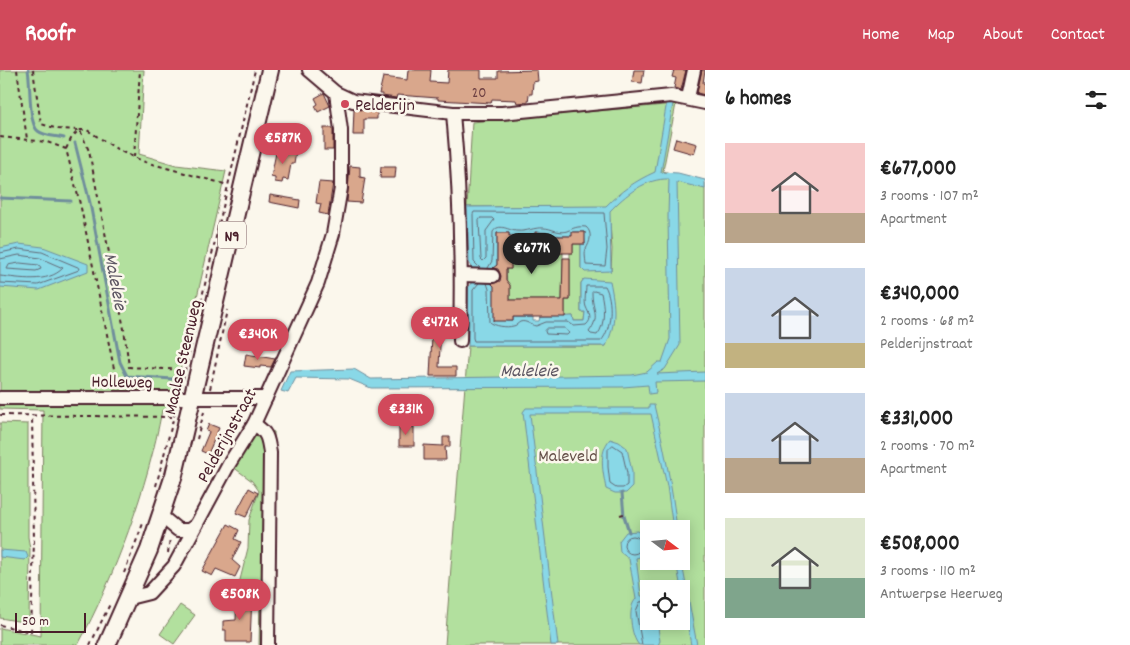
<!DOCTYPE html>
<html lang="en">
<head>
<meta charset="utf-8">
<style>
  body { margin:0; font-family:Dekko,sans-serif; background:#f2f2f2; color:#222; height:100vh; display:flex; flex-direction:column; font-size:19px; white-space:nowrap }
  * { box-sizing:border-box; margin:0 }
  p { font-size:16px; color:#767676 }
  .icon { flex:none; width:28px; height:28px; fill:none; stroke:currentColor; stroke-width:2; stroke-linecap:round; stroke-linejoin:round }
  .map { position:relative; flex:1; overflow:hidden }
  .sheet { display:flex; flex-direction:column; background:#fff; width:425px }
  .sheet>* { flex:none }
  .needle { width:32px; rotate:106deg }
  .tools { position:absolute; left:640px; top:450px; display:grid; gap:10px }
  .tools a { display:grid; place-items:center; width:50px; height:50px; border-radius:0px; background:#fff; box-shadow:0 2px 12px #0003; font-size:25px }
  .scale { position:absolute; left:15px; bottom:12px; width:71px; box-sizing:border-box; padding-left:5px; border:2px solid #4a1f2b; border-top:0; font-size:14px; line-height:18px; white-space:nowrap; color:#4a1f2b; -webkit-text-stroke:4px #fbf7ec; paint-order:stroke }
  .price { position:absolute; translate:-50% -42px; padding:0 11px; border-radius:18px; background:#d1495b; color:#fff; font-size:16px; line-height:32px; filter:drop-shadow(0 1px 2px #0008) }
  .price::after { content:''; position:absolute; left:50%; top:30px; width:15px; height:11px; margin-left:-8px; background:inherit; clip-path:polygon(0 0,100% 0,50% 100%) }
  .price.current { background:#222; color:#fff }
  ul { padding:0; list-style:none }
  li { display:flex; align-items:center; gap:15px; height:125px; padding:0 20px }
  li span { display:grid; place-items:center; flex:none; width:140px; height:100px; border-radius:0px; color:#555 }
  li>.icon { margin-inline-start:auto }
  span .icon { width:60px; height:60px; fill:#fffc; stroke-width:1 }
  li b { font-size:21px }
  h2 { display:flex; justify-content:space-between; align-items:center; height:60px; padding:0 20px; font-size:21px }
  header { display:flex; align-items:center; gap:30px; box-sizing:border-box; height:70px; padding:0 25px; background:#d1495b; color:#fff }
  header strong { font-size:24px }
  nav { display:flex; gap:28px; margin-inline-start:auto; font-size:18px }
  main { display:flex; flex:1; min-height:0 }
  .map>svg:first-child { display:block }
</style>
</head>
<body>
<header>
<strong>Roofr</strong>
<nav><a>Home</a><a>Map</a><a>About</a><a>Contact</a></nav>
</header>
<main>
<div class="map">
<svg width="705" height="575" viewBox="0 0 705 575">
  <rect width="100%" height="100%" fill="#fbf7ec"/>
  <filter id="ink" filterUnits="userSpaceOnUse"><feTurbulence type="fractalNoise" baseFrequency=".02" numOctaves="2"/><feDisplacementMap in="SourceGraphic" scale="10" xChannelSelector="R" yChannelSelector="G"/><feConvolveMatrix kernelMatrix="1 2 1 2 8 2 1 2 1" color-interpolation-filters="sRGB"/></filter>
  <g filter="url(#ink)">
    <g fill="#b2e09e" stroke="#7e8064" fill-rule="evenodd">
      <path d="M0,0H144L139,84L176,95L226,101L171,340H162C148,417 115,506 78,575H0V558L41,566L43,340L0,339Z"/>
      <path d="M676,34L663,101L705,113V575H445L468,276H606L584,209L581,213V242H585L584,251H574L573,246L565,247V230H570V183H573V174H581V198L611,201L612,179L609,141L606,137H467L472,52ZM649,459H681V491H649ZM649,519H681V551H649Z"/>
      <path d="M511,179H535V184L563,183L562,230H510V215H507L506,199H511Z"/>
      <path d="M0,353L28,354V467L30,479L29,553L0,548Z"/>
      <path d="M254,354L274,362V575H259L260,522L243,521L239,514L248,478L249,450L259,421L252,411L229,394Z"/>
      <path d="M180,535L195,545L174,574L160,564Z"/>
    </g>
    <g fill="#89d8e7" stroke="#708e9c">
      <path d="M667,31H670L673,34L661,102L678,103L705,110V119L677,112L680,275L665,299L657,304L705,302V311L655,312L656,323L649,324L648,315L623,317L371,318L349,309L296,308L288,323L281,321L290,301L354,299L371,309L632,305L647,302L658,292H662L670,269L668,146L669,109C646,108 625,125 610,141L611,201L585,202L581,198V174H585L584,162H573L572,166H547L545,163H535V166H509V163H497V198H493L492,213L494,214L507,251H513V247H533V251H539L540,247L573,246L574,251H584L585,242H581V213L584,209L610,211C615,236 617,252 606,276H468V218L471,213L477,209V202L471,198L469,192L467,137L606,136C621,121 635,111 655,102Z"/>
      <path d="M19,174L43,177L88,194V201L39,220L0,217V178Z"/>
      <path d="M649,335H654C664,376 672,417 677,459H673L667,416L651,344H530L558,575H551L523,342L526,338H649Z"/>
      <path d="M610,369L619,372L627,378L632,402V417L626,423H615L606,419C603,402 598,383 610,369Z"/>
      <path d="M637,461L646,467L647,479L640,487L636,488L641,526H649V551H657L660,571L658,575H639C631,567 627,537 636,529L629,489L620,482L619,471L626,462Z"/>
      <path d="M0,480L26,482L28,487L25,490L0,487Z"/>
      <path d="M681,488L697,575H691L676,491H681Z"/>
    </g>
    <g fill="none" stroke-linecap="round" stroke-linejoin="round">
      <g stroke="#636976" stroke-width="1">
        <path d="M481,148H492L494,150L486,161V188L483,191L481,189L479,151Z"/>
        <path d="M0,183L19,179L42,182L80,198L79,200L38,215L0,213"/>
        <path d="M0,189L19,185L40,188L63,198C48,214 19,208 0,206"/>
        <path d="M20,193L39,195L41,199L36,201L7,199L9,195Z"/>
        <path d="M480,198L474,192L473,144L474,142L604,143L607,179L605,196L586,195C586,191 584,183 586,179C590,172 593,163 586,157C577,156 574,158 567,161C559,164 551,158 544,158C534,157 527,162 517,161C509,161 499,152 493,162L492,191L488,198"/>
        <path d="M479,213L473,220V268L474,271H601C612,259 613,230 605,216H586C586,222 584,232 586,237C589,244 593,249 586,255L574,256L568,252H546L536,256C530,255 526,250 520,252C518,253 516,256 513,256C507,258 494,256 490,252L489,219L487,213"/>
        <path d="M594,221L601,223C604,235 606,255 597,265L591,264L589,262C601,246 592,241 592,223Z"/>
        <path d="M548,258H565L569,263L567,265L546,264L545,261Z"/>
        <path d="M613,375L622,381L627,403V415L623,418H616L610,414L608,397V380Z"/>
        <circle cx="633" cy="475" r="9"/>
        <path d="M642,575L636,541L640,532L649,531"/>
      </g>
      <g stroke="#708e9c" stroke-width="3">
        <path d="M28,0C31,14 28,53 38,61C44,66 56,66 64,68"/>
        <path d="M75,73L90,133L120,292L127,306L173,309"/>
        <path d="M0,128L71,131"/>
        <path d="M622,423L624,446L629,462"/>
      </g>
    </g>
    <g fill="#d9a78c" stroke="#4a1f2b">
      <path d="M408,0H431L430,12L447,13L448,0H481V8H498V1L537,0L538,11L533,12L532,24H529L528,32L517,33L516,30L492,29L491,33L438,30V28L397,25L396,28L382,26V24H379L383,7L407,10Z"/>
      <path d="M634,0H644L642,13L632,12Z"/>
      <path d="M674,0H686L681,20L674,18L676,8L672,7Z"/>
      <path d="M702,0H705L703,13L705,14V25L697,23Z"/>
      <path d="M324,23L330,36L318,42L315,36L318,34L315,28Z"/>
      <path d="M354,39L377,42V49H364V65H353Z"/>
      <rect x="324" y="58" width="9" height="22"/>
      <path d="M676,68L697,74L694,84L673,78Z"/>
      <path d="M277,78L296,82L294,94H291L288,110L283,109L282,113L275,112V108L271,107Z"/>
      <path d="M350,96L360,97V107L365,108L361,133L347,132Z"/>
      <path d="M381,97H396L395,108H380Z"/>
      <path d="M319,112L333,113L328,145L319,143L321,134L316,133Z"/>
      <path d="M270,125L300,130L299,138L269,132Z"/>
      <path d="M535,162L547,163V166H572V162H585V174H573V183H535V179H511V199H506V210L510,215V230H562L563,188H570V230H565V247H513V251H494V216L492,214L500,211L501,206L498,199L493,198L497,195V163H509V166H535Z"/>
      <path d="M433,247L452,248V257L441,256L439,297H456V306H430Z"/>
      <path d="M246,284L275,289L271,297L260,296V298L244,296Z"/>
      <path d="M209,354L219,358L208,384L201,381L209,362L206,361Z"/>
      <rect x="399" y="357" width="15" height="19"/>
      <path d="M443,367H450V377H445L446,390H424V375L443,376Z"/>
      <path d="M249,418L258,423L246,447L236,443Z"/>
      <path d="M228,454L239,460L235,469L241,472L232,490L240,497L235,507L216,499L212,506L202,501Z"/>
      <path d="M237,525H252L250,572H226V560H223V551L236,550Z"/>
    </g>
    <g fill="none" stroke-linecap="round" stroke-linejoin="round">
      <g stroke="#4a1f2b" stroke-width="16">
        <g id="minor">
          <path d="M309,0L336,23L353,31L453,43H502L671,26L705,33"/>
          <path d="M688,28L694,0"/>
          <path d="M453,43C460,119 462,194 460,271"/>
          <path d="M462,205L493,206"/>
          <path d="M0,328H266"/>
          <path d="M254,354C267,362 268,368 270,383L268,575"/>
          <path d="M161,446L178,460H189L196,455"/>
          <path d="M129,528L149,523L174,496L229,394L254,354L318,213L333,164L341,118V60L336,23"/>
        </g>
      </g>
      <g stroke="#4a1f2b" stroke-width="20">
        <path id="major" d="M107,575L149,480L174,405L270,0"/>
      </g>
      <g stroke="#4a1f2b" stroke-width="2" stroke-dasharray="4 4" stroke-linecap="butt">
        <path d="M17,0L27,69"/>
        <path d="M33,0L41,54L58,59L80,60L89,81L124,259L129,297L185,300"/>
        <path d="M0,67L47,72L66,79L81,138L118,318"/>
        <path d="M66,79L72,67L79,60H87L120,81L145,92L228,115"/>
        <path d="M134,87L140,0"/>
        <path d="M181,317L255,0"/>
        <path d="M210,319L227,240"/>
        <path d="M0,345L173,347"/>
        <path d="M197,369L205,338"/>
        <path d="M156,416L176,338"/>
        <path d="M620,445L627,443"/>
        <path d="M168,483L170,468"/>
        <path d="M124,503L144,451"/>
        <path d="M0,555L31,562L34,471L32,345"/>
        <path d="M90,575L110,534"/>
      </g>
      <use href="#minor" stroke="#fbf7ec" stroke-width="12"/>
      <use href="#major" stroke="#fbf7ec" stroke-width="16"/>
    </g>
  </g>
  <circle fill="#d1495b" stroke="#fbf7ec" stroke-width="2" cx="345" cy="34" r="5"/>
  <g text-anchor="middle" stroke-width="5" stroke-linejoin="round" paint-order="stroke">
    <g font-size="15" fill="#6e4143">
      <text x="479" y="27">20</text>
    </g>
    <rect fill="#fbf7ec" stroke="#7f6065" stroke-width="1" x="218" y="151.5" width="28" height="27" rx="4"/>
    <g font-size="16" font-weight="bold" fill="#4a1f2b">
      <text x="232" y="171">N9</text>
    </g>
    <g font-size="18" fill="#4a1f2b" stroke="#fbf7ec" text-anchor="start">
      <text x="355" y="40">Pelderijn</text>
    </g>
    <g font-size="18" fill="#4a1f2b" stroke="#fbf7ec">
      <text transform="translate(182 287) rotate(-77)" y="6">Maalse Steenweg</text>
      <text transform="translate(122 311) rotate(1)" y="6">Holleweg</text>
      <text transform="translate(226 365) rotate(-61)" y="6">Pelderijnstraat</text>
    </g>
    <g font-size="18" fill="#644f48" stroke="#fbf7ec">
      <text x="568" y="391">Maleveld</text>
    </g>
    <g font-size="19" font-style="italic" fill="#5d5663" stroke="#fbf7ec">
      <text transform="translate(117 211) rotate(79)" y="7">Maleleie</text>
      <text x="529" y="306">Maleleie</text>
    </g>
  </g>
</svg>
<div class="tools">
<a><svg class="needle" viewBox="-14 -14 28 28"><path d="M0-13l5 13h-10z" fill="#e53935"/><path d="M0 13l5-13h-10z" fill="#767676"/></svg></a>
<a><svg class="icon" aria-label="locate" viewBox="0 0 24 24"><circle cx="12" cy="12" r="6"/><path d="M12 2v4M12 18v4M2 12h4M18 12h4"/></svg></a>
</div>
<div class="scale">50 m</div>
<b class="price" style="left:283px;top:95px">€587K</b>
<b class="price current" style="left:532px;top:205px">€677K</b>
<b class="price" style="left:440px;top:279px">€472K</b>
<b class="price" style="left:258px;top:291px">€340K</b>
<b class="price" style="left:406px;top:366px">€331K</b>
<b class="price" style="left:240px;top:551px">€508K</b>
</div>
<section class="sheet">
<h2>6 homes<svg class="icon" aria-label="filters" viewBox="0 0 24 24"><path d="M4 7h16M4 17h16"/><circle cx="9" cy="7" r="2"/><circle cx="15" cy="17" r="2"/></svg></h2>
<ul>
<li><span style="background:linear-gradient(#f6c9c9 70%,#b9a48a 0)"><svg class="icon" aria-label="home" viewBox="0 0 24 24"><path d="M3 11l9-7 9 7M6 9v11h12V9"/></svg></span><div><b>€677,000</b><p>3 rooms · 107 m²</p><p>Apartment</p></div></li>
<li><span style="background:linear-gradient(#c9d6e8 75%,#c2b280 0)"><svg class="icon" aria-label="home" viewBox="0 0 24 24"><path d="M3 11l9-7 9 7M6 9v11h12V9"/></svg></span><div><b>€340,000</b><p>2 rooms · 68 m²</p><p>Pelderijnstraat</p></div></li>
<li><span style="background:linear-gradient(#c9d6e8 65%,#b9a48a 0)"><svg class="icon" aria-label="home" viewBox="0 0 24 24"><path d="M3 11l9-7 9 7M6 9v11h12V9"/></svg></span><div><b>€331,000</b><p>2 rooms · 70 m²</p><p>Apartment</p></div></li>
<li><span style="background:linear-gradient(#dfe7d0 60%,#7fa58c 0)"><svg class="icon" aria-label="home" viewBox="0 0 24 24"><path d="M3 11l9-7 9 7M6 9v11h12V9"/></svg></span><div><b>€508,000</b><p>3 rooms · 110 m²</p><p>Antwerpse Heerweg</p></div></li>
</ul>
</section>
</main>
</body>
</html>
